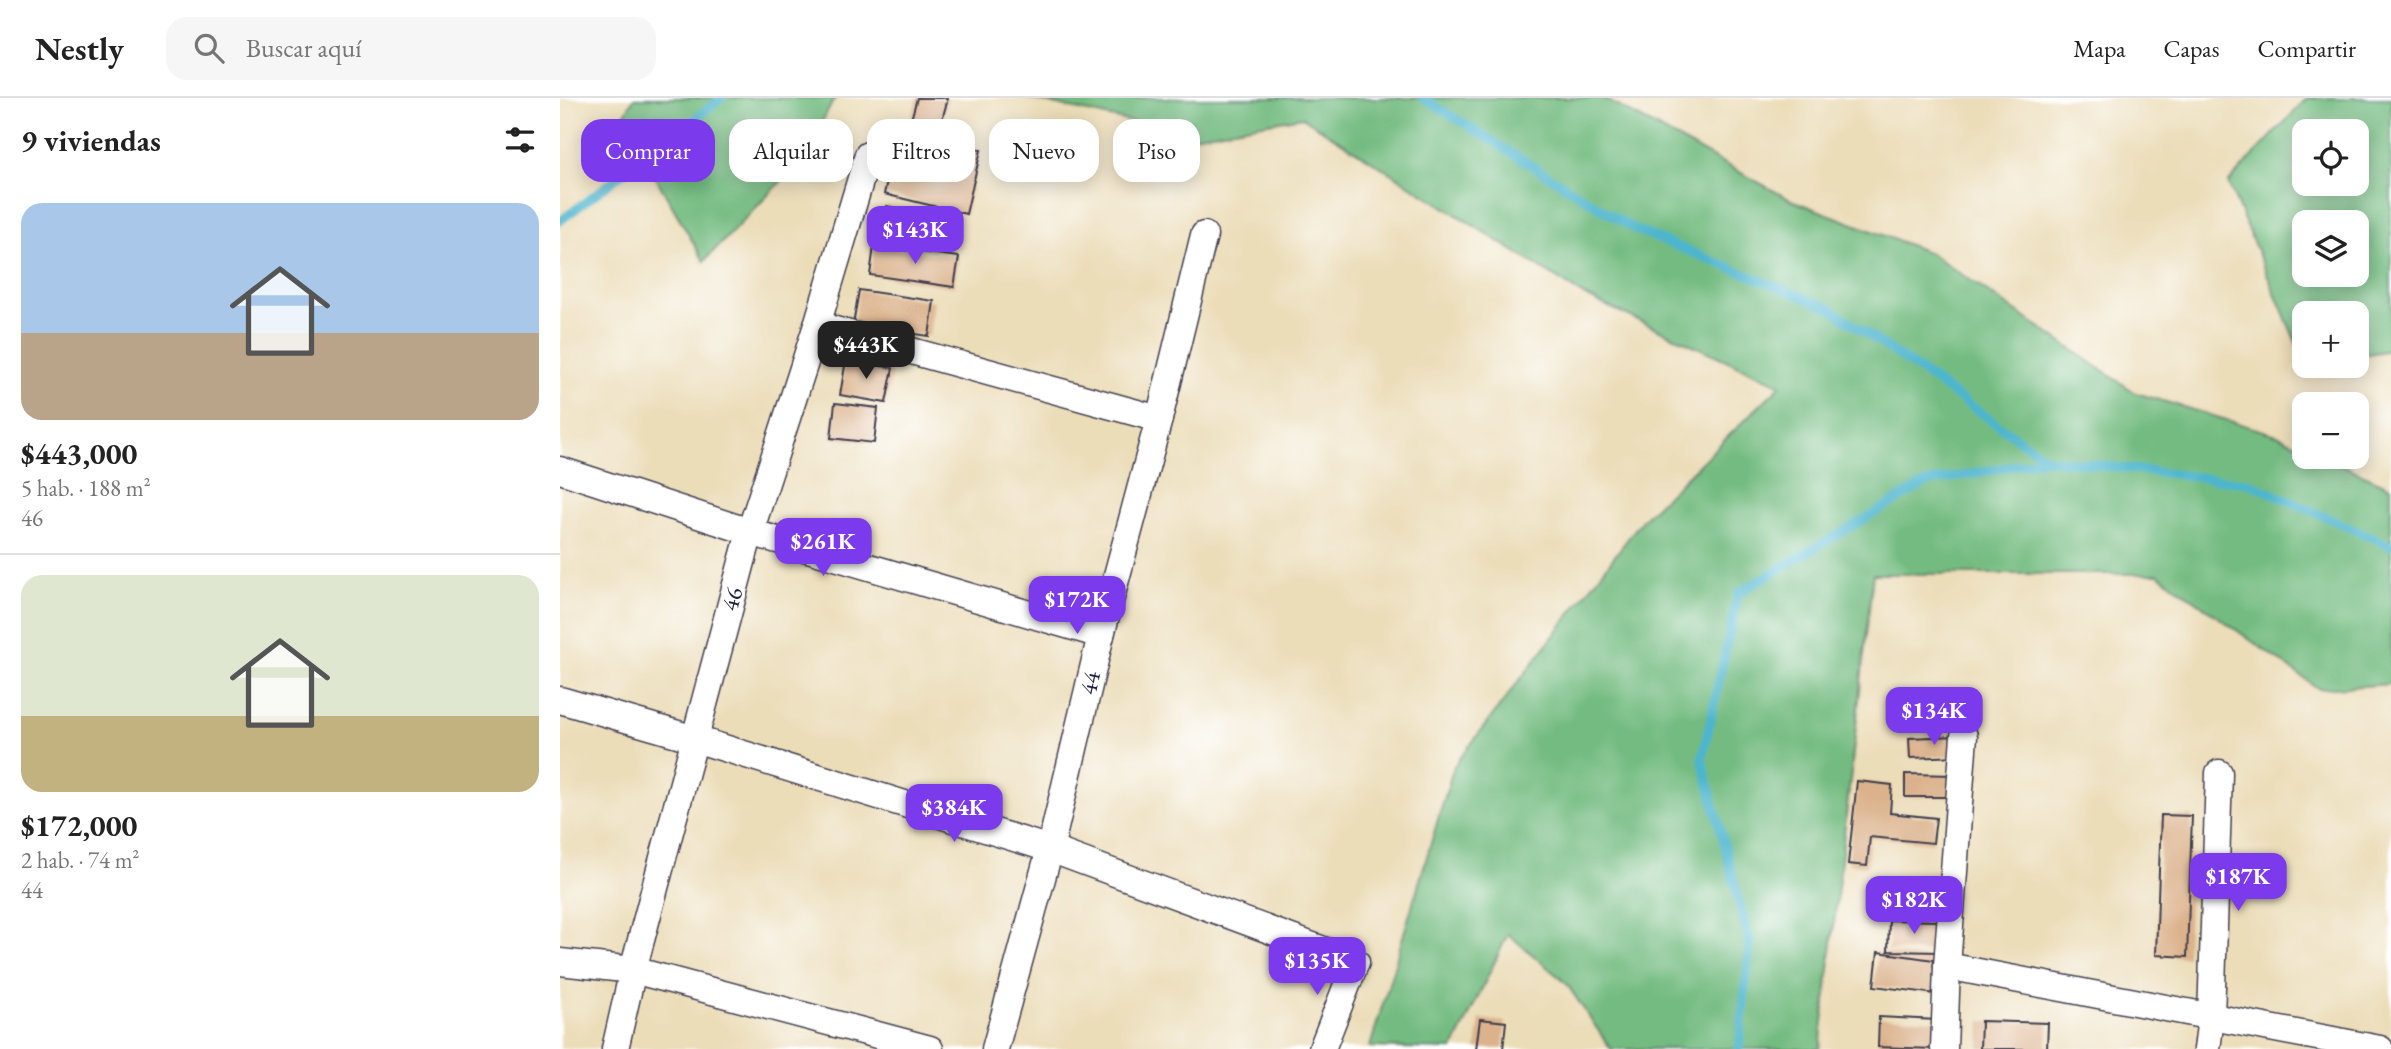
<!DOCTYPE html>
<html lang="es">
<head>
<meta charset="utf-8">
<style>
  body { margin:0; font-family:"EB Garamond",serif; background:#f6f6f6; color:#222; height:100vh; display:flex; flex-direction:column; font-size:26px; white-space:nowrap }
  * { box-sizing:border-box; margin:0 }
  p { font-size:23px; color:#767676 }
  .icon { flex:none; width:38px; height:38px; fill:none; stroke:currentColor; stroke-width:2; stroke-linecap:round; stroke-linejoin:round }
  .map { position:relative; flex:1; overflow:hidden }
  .drawer { display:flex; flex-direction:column; background:#fff; width:560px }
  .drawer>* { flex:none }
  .hud { position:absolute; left:21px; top:21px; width:665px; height:63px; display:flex; gap:14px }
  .controls { position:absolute; left:1732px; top:21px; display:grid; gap:14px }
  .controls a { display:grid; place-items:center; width:77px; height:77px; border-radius:14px; background:#fff; box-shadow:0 4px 18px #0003; font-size:35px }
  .price { position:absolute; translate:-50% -60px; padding:0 16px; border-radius:14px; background:#7c3aed; color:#fff; font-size:23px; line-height:46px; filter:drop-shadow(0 2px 4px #0008) }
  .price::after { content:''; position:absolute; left:50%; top:42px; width:21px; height:16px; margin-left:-10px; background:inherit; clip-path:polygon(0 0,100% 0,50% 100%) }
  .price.on { background:#222; color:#fff }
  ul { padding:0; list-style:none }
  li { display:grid; align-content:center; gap:14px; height:371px; padding:0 21px }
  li+li { border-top:2px solid #e0e0e0 }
  li span { display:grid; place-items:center; height:217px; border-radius:21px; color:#555 }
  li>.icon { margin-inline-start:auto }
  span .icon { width:126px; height:126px; fill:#fffc; stroke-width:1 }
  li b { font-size:30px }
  h2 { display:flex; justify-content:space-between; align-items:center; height:84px; padding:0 21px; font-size:30px }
  .chip { padding:0 24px; border-radius:21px; background:#fff; box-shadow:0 4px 18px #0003; font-size:24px; line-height:63px }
  .chip.on { background:#7c3aed; color:#fff }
  header { display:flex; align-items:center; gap:42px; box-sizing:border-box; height:98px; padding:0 35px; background:#fff; border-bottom:2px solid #e0e0e0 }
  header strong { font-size:33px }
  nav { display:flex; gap:38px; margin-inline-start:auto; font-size:24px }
  .search { width:490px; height:63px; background:#f6f6f6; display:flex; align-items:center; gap:18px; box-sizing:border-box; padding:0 24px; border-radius:21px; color:#767676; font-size:26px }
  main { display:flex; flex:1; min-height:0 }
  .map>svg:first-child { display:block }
</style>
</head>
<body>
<header>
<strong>Nestly</strong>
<div class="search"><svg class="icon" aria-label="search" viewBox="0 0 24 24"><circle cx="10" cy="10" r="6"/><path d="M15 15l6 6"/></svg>Buscar aquí</div>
<nav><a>Mapa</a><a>Capas</a><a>Compartir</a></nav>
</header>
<main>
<section class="drawer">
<h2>9 viviendas<svg class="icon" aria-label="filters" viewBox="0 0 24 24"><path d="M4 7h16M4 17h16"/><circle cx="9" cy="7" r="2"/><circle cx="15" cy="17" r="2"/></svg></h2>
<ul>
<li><span style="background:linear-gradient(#a9c7e8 60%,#b9a48a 0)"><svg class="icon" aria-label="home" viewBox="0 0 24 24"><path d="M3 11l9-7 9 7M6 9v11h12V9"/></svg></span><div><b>$443,000</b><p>5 hab. · 188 m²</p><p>46</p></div></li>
<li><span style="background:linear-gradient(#dfe7d0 65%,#c2b280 0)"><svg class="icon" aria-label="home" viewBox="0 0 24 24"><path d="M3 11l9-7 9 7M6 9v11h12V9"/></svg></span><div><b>$172,000</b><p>2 hab. · 74 m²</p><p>44</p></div></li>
</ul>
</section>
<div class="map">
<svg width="1831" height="951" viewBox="0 0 1831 951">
  <rect width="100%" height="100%" fill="#fff"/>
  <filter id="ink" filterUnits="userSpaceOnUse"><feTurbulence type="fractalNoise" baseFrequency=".0143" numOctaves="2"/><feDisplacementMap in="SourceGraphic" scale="14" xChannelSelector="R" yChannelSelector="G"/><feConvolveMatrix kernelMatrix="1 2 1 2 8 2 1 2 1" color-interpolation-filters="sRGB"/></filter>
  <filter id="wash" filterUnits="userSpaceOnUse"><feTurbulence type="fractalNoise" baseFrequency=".00686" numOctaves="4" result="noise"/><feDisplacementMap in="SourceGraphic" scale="28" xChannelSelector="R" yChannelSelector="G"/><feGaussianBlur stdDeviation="1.57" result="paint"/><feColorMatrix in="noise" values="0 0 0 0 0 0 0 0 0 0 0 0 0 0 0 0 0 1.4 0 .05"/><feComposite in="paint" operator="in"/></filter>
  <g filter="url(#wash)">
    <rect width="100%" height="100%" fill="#ecddb9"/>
    <g fill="#73bb80" stroke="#4a6e5e" stroke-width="2" fill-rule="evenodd">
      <path d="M74,0H275L240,64L144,163L62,21Z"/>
      <path d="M466,0H1043L1231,102L1370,155L1576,295L1717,337L1745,350V359H1764L1831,389V586L1759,591L1598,476H1313L1260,951H1051L1006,885L948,836L893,951L810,949L894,668L1083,421L1221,287L1025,198L742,19L634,38Z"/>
      <path d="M1747,0H1831V252L1797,258V215H1745V265L1668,85ZM1797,33V86H1745V33ZM1797,124V177H1745V124Z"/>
    </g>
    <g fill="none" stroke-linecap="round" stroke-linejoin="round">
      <g stroke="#4eb5cd" stroke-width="9">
        <path d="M863,0L1074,131L1270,210L1487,361"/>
        <path d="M0,123L162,0"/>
        <path d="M1179,951L1190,845L1142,661L1178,495L1366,385L1487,361L1689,385L1831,448"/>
      </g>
    </g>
    <g id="blocks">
      <g fill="#dbb28c">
        <path d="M357,0H388L373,55L344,47Z"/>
        <path d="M384,43L421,52L406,116L324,96L334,53L379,64Z"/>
        <path d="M327,108L382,122L374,153L320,139Z"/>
        <path d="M314,148L399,159L394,189L310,177Z"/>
        <path d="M299,192L374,203L369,238L293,227Z"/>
        <path d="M286,262L333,270L326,305L280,297Z"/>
        <path d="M275,305L318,310L314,345L271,340Z"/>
        <path d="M1398,638L1399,658L1350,660L1349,640Z"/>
        <path d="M1345,676L1395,677L1394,699H1345Z"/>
        <path d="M1297,683L1332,687L1330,715L1376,720L1373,745L1310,739L1307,768L1288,766Z"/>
        <path d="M1601,717L1632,718L1627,859L1596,857Z"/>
        <path d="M1332,780L1384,782L1382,812L1331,810Z"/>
        <path d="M1329,822L1381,823L1380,854L1328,853Z"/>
        <path d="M1318,854L1381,863L1376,896L1314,888Z"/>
        <path d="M1319,919L1377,922L1376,951L1318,949Z"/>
        <path d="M920,921L946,924L943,951H916Z"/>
        <path d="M1421,923L1488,925L1487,951H1420Z"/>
      </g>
    </g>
  </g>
  <g filter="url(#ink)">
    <use href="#blocks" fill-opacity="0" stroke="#403e4e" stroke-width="2"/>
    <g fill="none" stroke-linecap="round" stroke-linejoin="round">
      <g stroke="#403e4e" stroke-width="29">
        <g id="street">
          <path d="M257,227L599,321"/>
          <path d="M0,372L190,434L541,537"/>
          <path d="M0,602L135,641L490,751L796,864L762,951"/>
          <path d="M0,864L73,872L370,951"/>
          <path d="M1387,868L1820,951"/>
          <path d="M55,951L73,872L190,434L257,227L308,57"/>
          <path d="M435,951L490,751L541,537L599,321L644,137"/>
          <path d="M1384,951L1387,868L1404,638"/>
          <path d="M1647,951L1651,920L1659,675"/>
        </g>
      </g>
      <use href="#street" stroke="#fff" stroke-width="26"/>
    </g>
  </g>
  <g text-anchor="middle" stroke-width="6" stroke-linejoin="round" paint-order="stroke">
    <g font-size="24" fill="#22223b" stroke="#fff">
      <text transform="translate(172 501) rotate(-75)" y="8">46</text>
      <text transform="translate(530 585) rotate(-77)" y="8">44</text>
    </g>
  </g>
</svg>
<div class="controls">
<a><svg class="icon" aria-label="locate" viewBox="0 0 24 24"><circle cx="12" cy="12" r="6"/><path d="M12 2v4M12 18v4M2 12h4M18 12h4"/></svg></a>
<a><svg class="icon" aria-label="layers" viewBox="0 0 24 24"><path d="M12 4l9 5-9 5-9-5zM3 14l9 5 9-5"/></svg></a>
<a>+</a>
<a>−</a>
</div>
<b class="price" style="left:355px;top:168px">$143K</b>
<b class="price on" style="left:306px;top:283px">$443K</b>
<b class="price" style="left:263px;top:480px">$261K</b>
<b class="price" style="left:517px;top:538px">$172K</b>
<b class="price" style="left:1374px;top:649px">$134K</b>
<b class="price" style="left:394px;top:746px">$384K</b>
<b class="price" style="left:1678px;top:815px">$187K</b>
<b class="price" style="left:1354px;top:838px">$182K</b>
<b class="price" style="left:757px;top:899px">$135K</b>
<div class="hud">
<a class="chip on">Comprar</a>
<a class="chip">Alquilar</a>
<a class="chip">Filtros</a>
<a class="chip">Nuevo</a>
<a class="chip">Piso</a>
</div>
</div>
</main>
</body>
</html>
